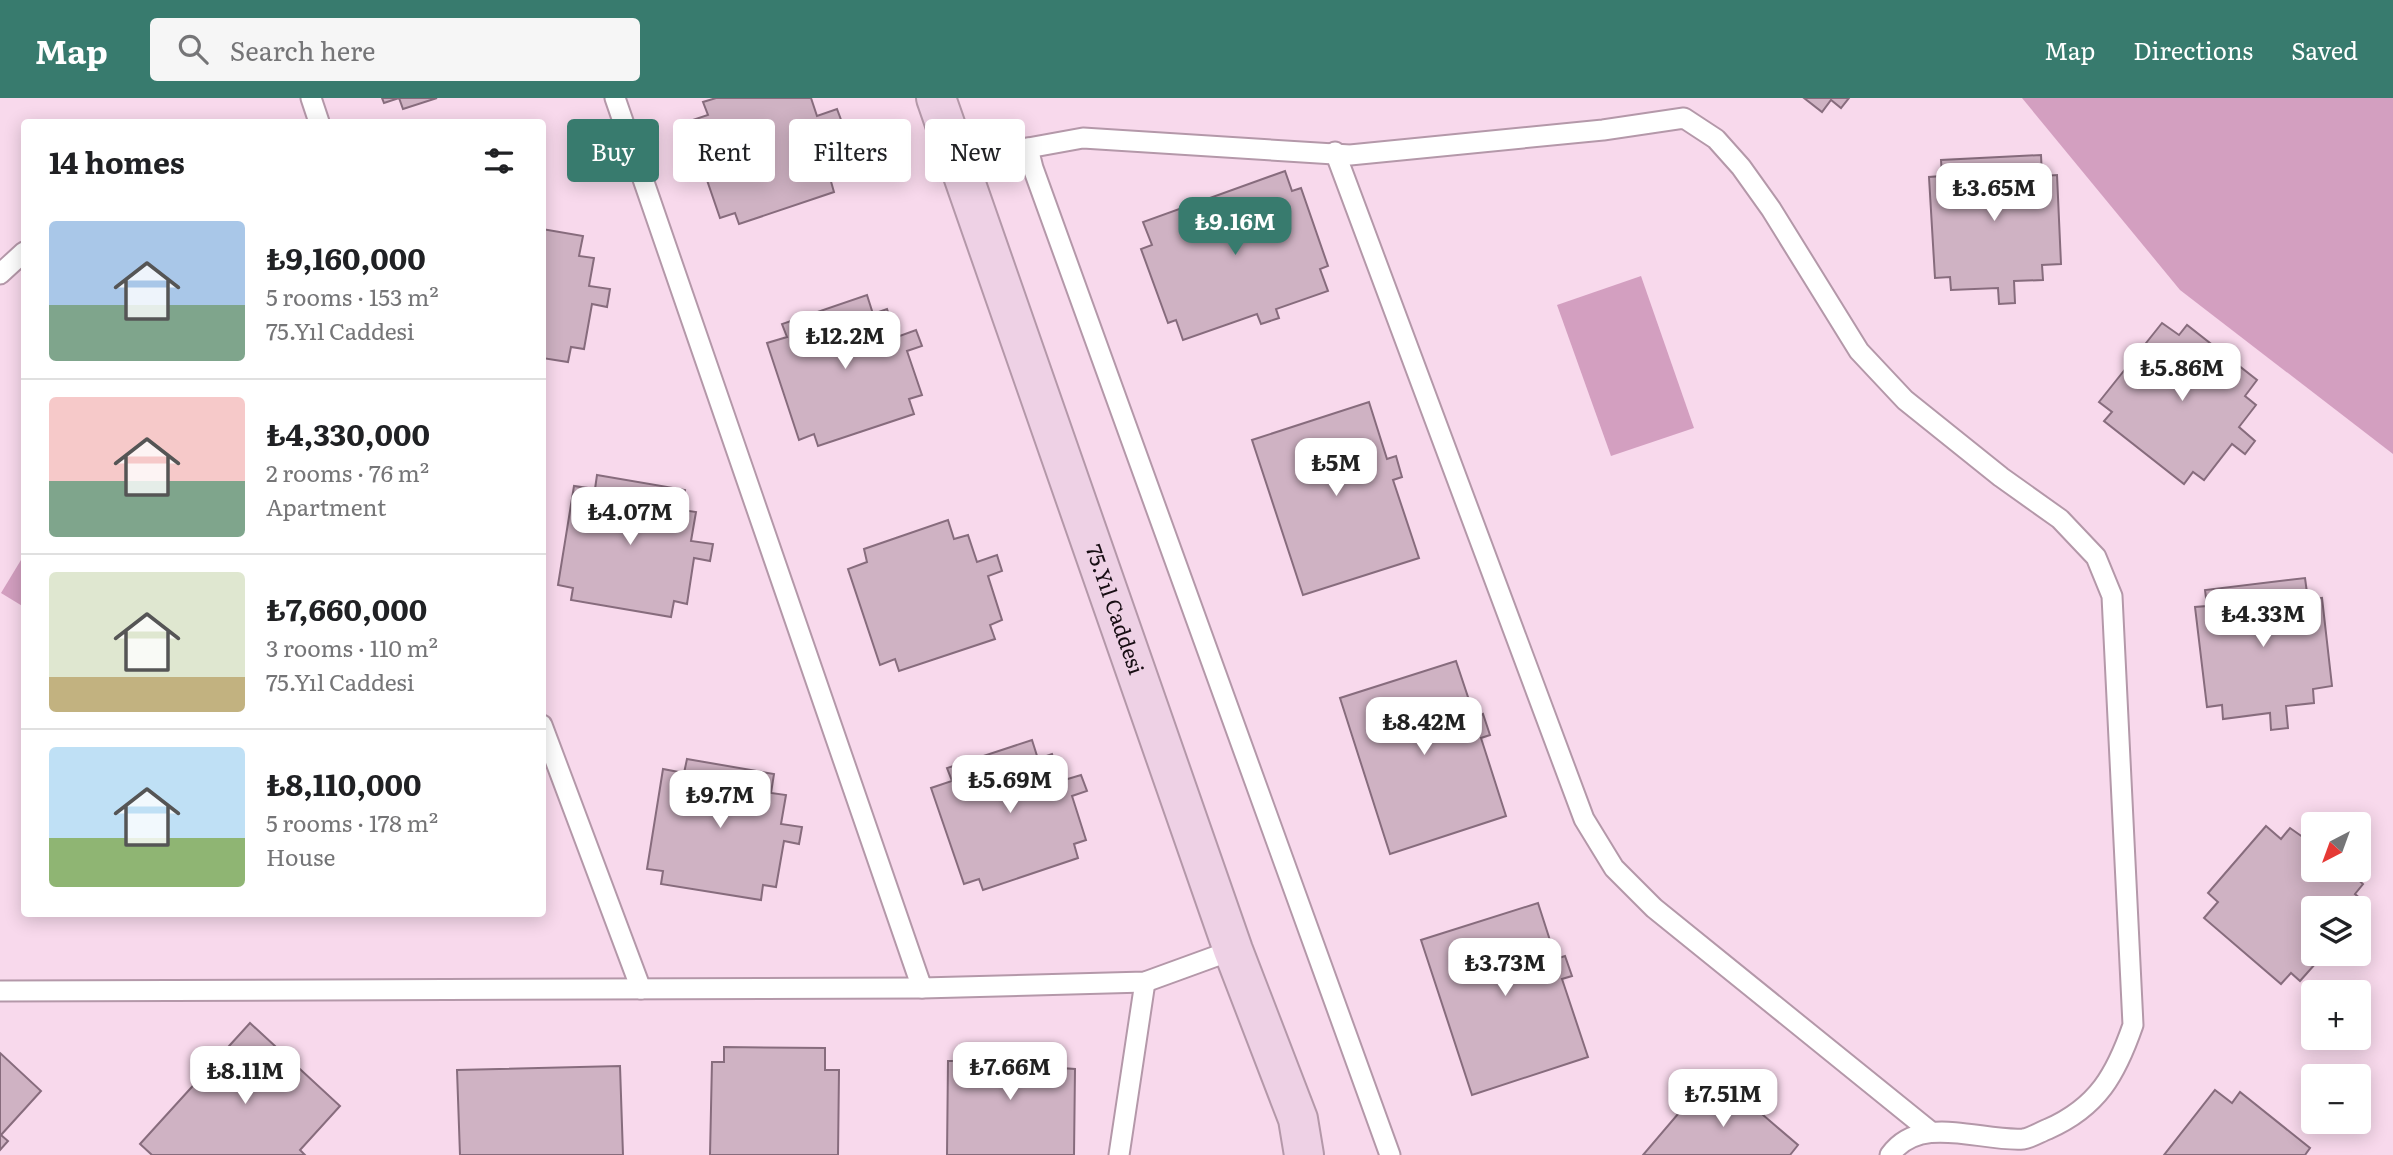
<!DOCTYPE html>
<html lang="en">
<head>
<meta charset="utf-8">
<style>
  body { margin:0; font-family:Literata,serif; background:#f6f6f6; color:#202124; height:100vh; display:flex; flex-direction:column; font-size:26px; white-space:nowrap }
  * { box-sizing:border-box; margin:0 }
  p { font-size:23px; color:#757577 }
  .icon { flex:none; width:38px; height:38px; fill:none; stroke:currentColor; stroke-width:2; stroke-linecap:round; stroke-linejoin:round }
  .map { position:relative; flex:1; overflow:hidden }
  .details { position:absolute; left:21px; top:21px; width:525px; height:798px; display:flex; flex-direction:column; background:#fff; border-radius:7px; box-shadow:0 4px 18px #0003 }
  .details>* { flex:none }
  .top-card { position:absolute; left:567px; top:21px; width:665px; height:63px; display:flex; gap:14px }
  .needle { width:46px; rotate:221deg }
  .buttons { position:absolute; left:2301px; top:714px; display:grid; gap:14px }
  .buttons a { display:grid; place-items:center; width:70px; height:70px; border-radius:7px; background:#fff; box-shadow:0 4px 18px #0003; font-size:35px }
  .price { position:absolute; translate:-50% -60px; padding:0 16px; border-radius:14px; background:#fff; color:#222; font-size:23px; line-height:46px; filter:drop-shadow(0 2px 4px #0008) }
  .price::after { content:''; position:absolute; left:50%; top:42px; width:21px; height:16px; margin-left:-10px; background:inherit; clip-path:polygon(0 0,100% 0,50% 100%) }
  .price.on { background:#387b6e; color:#fff }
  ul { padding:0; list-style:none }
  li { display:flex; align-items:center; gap:21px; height:175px; padding:0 28px }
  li+li { border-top:2px solid #e0e0e0 }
  li span { display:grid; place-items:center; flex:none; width:196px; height:140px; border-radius:7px; color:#555 }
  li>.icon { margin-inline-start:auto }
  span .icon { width:84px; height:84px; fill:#fffc; stroke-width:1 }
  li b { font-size:30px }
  h2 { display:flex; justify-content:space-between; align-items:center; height:84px; padding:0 28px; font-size:30px }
  .pill { padding:0 24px; border-radius:7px; background:#fff; box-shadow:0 4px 18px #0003; font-size:24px; line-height:63px }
  .pill.on { background:#387b6e; color:#fff }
  header { display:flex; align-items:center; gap:42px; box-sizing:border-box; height:98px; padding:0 35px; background:#387b6e; color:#fff }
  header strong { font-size:33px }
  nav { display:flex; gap:38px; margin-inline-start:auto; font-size:24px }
  .search { width:490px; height:63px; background:#f6f6f6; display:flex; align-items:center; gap:18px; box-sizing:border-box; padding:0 24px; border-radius:7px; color:#757577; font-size:26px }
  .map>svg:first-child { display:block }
</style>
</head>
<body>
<header>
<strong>Map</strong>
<div class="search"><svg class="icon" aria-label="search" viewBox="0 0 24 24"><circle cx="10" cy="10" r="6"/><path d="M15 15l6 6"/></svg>Search here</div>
<nav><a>Map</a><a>Directions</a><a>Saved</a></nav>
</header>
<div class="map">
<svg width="2393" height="1057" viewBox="0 0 2393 1057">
  <rect width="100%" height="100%" fill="#f8d9ec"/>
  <g fill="#d39fc0">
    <path d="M2022,0H2393V356L2180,192Z"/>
    <path d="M1641,178L1694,330L1611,358L1557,207Z"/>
    <path d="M24,457V509L1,495Z"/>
  </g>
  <g fill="#cfb2c3" stroke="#876c7d" stroke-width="2">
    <path d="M382,0H437L403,11L399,0L384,5Z"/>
    <path d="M716,0H811L817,18L837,11L843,27L827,32L842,76L830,80L834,94L739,126L735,115L720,120L687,24L708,17L703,4Z"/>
    <path d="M1804,0H1849L1841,10L1831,2L1822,14Z"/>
    <path d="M2041,57L2042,78L2057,77L2061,166L2042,167L2043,182L2014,183L2015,205L1999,206L1998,190L1951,192L1950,179L1935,180L1929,79L1942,78L1941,62Z"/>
    <path d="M1285,73L1292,93L1301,90L1328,168L1320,171L1328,193L1276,211L1279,220L1261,226L1257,216L1183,242L1176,222L1168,225L1141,151L1152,147L1143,124Z"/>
    <path d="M542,131L583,138L579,158L594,160L589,188L610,191L607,209L592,206L584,251L571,249L568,264L542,260Z"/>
    <path d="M867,197L873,216L887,211L897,239L916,232L922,248L907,253L922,297L909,301L914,316L818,348L814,336L799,342L767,245L787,239L782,226Z"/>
    <path d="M2162,225L2179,237L2187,227L2257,282L2245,298L2256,307L2239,329L2255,343L2245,356L2232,346L2204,382L2193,374L2184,386L2104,323L2112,314L2099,304Z"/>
    <path d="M1369,304L1387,361L1396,358L1402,379L1393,382L1419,460L1303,497L1252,342Z"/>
    <path d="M597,377L685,392L682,412L696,414L691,443L713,446L710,463L694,460L687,506L674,503L671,519L571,502L573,490L558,487L574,388L595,391Z"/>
    <path d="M948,422L954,441L968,437L977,464L997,457L1002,473L988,478L1002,522L990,527L995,541L899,573L895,561L880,567L848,471L867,464L864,451Z"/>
    <path d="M2305,480L2308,502L2322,500L2332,588L2313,591L2314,605L2286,608L2288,630L2271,632L2270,615L2223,621L2222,607L2207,609L2195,509L2207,508L2205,492Z"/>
    <path d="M1456,563L1475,620L1483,616L1490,637L1481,640L1506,718L1390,756L1340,600Z"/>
    <path d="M1032,642L1038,661L1052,656L1061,683L1081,677L1087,693L1072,698L1086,742L1074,746L1078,760L983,792L979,781L964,786L931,690L952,683L947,670Z"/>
    <path d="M687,661L774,676L771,695L786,697L781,726L802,729L799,746L784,743L776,789L763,787L761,802L661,786L663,773L647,771L663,671L684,675Z"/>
    <path d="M2266,728L2281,741L2290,730L2314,747V772H2347L2363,786L2355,796L2367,806L2359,815V810H2314V856H2324L2300,883L2291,875L2281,886L2204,820L2218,804L2208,795Z"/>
    <path d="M1538,805L1556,861L1565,858L1572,878L1562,881L1588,959L1472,997L1421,842Z"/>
    <path d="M250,925L340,1008L300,1052L305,1057H152L140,1046Z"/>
    <path d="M960,947L1061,949V970L1075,971L1074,1057H947L948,963H960Z"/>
    <path d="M724,949L825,950V972H839L838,1057H710L712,964H724Z"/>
    <path d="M0,955L41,993L1,1037L8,1043L0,1052Z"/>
    <path d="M620,968L623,1057H460L457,972Z"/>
    <path d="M1701,989L1716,1002L1725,991L1747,1010L1761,994L1773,1005L1763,1017L1798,1047L1790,1057H1643Z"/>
    <path d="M2215,992L2232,1005L2240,994L2310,1050L2305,1057H2164Z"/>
  </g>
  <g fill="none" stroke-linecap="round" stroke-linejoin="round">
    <g stroke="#b498a9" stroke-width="23">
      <g id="lane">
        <path d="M311,0L319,24"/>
        <path d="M615,0L922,890L1145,884L1233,852"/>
        <path d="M1335,54L1584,721L1614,770L1654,810L1931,1034"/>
        <path d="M960,65L1028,50"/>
        <path d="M0,176L24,154"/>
        <path d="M542,627L641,891"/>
        <path d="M0,893L922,890"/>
        <path d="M1119,1057L1145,884"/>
        <path d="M1390,1057L1033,70L1028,50L1083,40L1350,57L1603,32L1684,20L1716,41L1741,69L1771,111L1859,253L1905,302L2001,379L2060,421L2096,459L2112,498L2133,927C2116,976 2098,1009 2048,1031C2040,1034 2031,1040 2023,1041C1981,1044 1920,1015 1890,1057"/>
      </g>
    </g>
    <g stroke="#b498a9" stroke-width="42">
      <g id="secondary">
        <path id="s1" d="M936,0L1233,852L1298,1021L1304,1057"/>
      </g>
    </g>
    <use href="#lane" stroke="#fff" stroke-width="19"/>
    <use href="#secondary" stroke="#eed1e5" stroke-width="38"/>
  </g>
  <g text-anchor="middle" stroke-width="5" stroke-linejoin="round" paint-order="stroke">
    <g font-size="21" fill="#170d13" stroke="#fdebf6">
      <text dy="7" stroke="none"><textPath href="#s1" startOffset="542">75.Yıl Caddesi</textPath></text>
    </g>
  </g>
</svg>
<div class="buttons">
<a><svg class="needle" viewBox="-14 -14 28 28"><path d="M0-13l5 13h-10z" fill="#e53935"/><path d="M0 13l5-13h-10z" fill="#757577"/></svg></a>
<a><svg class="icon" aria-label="layers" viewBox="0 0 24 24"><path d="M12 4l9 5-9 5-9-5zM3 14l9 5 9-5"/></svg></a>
<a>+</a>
<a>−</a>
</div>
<b class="price" style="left:1994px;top:125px">₺3.65M</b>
<b class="price on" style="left:1235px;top:159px">₺9.16M</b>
<b class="price" style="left:845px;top:273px">₺12.2M</b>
<b class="price" style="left:2182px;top:305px">₺5.86M</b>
<b class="price" style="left:1336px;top:400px">₺5M</b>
<b class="price" style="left:630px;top:449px">₺4.07M</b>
<b class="price" style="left:2263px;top:551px">₺4.33M</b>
<b class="price" style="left:1424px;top:659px">₺8.42M</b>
<b class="price" style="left:1010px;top:717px">₺5.69M</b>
<b class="price" style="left:720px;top:732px">₺9.7M</b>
<b class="price" style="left:1505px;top:900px">₺3.73M</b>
<b class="price" style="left:1010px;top:1004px">₺7.66M</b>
<b class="price" style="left:245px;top:1008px">₺8.11M</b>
<b class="price" style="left:1723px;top:1031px">₺7.51M</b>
<div class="top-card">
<a class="pill on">Buy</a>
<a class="pill">Rent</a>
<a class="pill">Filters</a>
<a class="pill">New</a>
</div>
<section class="details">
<h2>14 homes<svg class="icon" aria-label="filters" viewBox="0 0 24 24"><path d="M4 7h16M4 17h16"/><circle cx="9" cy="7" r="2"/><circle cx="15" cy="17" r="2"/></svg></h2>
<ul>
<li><span style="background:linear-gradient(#a9c7e8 60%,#7fa58c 0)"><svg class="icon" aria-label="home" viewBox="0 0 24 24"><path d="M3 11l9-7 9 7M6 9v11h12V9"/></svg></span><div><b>₺9,160,000</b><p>5 rooms · 153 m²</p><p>75.Yıl Caddesi</p></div></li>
<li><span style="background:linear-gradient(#f6c9c9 60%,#7fa58c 0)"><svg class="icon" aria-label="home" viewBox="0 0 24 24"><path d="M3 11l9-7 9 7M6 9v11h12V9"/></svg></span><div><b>₺4,330,000</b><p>2 rooms · 76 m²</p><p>Apartment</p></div></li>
<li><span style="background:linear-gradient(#dfe7d0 75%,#c2b280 0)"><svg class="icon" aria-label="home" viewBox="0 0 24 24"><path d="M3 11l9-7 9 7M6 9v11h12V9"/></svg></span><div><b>₺7,660,000</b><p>3 rooms · 110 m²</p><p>75.Yıl Caddesi</p></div></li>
<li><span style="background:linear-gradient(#bfe0f5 65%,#8fb573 0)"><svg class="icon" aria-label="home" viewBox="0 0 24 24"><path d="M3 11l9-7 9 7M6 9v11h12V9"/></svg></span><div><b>₺8,110,000</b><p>5 rooms · 178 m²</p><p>House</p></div></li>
</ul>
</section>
</div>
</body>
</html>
